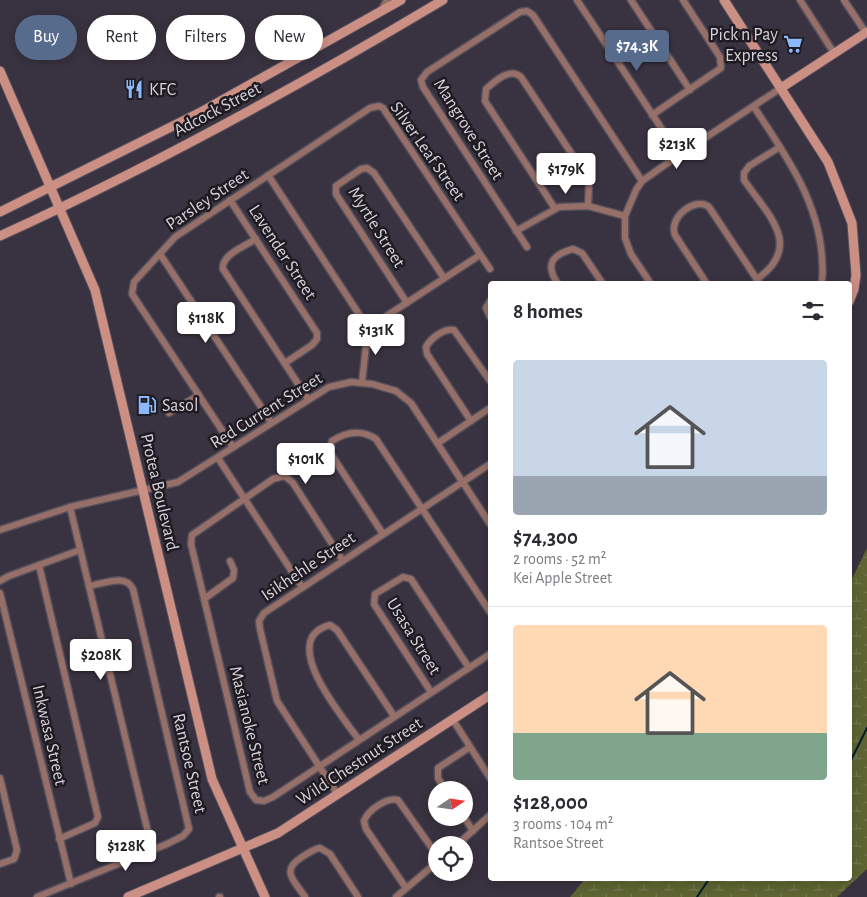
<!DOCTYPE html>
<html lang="en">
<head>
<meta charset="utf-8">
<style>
  body { margin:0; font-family:"Alegreya Sans",sans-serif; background:#f7f7f7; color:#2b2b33; height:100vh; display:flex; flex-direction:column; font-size:19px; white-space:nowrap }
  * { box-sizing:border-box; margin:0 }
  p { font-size:16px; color:#7c7c81 }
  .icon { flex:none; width:28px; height:28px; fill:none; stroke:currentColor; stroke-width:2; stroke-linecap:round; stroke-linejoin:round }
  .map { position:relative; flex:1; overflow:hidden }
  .side { position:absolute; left:488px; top:281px; width:364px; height:600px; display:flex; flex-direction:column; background:#fff; border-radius:5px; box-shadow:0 2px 12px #0003 }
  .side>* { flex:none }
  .banner { position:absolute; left:15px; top:15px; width:398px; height:45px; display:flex; gap:10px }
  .needle { width:32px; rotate:77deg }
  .tools { position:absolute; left:428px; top:781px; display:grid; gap:10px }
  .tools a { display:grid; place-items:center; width:45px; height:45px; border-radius:50%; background:#fff; box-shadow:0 2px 12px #0003; font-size:25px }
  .price { position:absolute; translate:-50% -42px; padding:0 11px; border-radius:5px; background:#fff; color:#222; font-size:16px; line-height:32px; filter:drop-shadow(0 1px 2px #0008) }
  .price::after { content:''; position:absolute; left:50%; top:30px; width:15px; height:11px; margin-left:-8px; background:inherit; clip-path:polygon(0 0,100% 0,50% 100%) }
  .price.current { background:#576b8d; color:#fff }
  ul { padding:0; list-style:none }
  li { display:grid; align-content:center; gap:10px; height:265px; padding:0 25px }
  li+li { border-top:1px solid #e1e1e2 }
  li span { display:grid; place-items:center; height:155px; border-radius:5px; color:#555 }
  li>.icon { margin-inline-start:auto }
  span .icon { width:90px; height:90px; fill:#fffc; stroke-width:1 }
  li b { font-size:21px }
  h2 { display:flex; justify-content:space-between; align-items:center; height:60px; padding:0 25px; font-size:21px }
  .tag { padding:0 18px; border-radius:22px; background:#fff; box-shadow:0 2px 12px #0003; font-size:18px; line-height:45px }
  .tag.current { background:#576b8d; color:#fff }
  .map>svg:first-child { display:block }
</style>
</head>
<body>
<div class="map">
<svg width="867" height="897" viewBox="0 0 867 897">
  <defs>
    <pattern id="wetland-marsh" width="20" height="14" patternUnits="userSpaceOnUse" patternTransform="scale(1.25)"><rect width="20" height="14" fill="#5d6432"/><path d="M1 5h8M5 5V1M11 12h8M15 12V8" fill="none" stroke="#74794f"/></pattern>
  </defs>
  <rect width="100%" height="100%" fill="#393240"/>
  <path fill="url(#wetland-marsh)" d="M867,548V869L837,897H570L585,879H849V585Z"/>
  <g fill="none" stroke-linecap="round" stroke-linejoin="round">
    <g stroke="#001c2b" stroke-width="2">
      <path d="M849,764L867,728"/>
      <path d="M697,897L709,879"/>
    </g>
    <g stroke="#554f5c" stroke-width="9">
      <g id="street">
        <path d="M577,0L679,155"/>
        <path d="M631,0L690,90"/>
        <path d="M800,0L834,53"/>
        <path d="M844,0L866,33"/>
        <path d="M381,11L387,0"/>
        <path d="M754,107C785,154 818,200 822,257C822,266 824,275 821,284"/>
        <path d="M652,115L721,68L720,57L683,0"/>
        <path d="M268,175L368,328L362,382"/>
        <path d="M230,200L317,333V339L312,345L285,363"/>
        <path d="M554,207L485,101L486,89C495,81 510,67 521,77L585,174L589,184L588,206"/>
        <path d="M516,231L559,207L588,206L625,216"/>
        <path d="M256,239C245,246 221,255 223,269L308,399"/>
        <path d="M527,247L423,87L421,80L427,72L520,12L527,11L533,15L642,181"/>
        <path d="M160,254L271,422"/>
        <path d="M757,279C804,246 768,215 744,180V173L749,166L780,147"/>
        <path d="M558,284C545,265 551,255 573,249L582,253L603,284"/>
        <path d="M651,284L631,254L625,238V216L636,190L642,181L679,155L781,88"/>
        <path d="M707,284L675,235C668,217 696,196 709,207L760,284"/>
        <path d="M490,301L486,308L490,317"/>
        <path d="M407,303L336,194V186L361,169L367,168L374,173L444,278"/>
        <path d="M368,328L480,255"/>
        <path d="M169,413L199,395"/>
        <path d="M471,421L427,354L426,347C431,338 444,328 454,330L490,381"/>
        <path d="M438,443L490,408"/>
        <path d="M233,447L132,294L134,282L175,237L370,108L379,106L383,108L490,269"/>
        <path d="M218,458L302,587"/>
        <path d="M70,507L152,849"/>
        <path d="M0,530L70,507L178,482L329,387L351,382L372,384L396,391L411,403L490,524"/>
        <path d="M383,534L329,451L332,441C346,432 361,429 376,439L490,612"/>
        <path d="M343,561L293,483L285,476L273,479L192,535L191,544L250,792L256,800L264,801L273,797L490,654"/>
        <path d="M39,565L98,817L95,823L59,839"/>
        <path d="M0,581L9,576L80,550"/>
        <path d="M0,593L71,884"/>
        <path d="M204,599L233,578L234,570L230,561"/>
        <path d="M431,692L374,604L375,594L403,577L411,579L469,668"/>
        <path d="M453,720L490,778"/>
        <path d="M359,740C343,717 276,639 330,625L337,630L394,716"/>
        <path d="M0,778L17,850L14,859L0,864"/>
        <path d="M445,790L438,778V768L470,747"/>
        <path d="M338,795L277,701L260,629L259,621L264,613L490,464"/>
        <path d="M464,817L473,831"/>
        <path d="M457,845L490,815"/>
        <path d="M406,888L366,829L364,821C368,810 387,797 398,800L436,854"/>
        <path d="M37,897L167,844L183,836L189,829L133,589C126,573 103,584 89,586"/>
        <path d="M219,897H220"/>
        <path d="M305,897C294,880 280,871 302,857C308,853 314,849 320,848L330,854L358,897"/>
        <path d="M396,897L436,863"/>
      </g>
    </g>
    <g stroke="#554f5c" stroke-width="11">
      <g id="secondary">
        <path d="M724,0L828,162L852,223L856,275L854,289L849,302"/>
        <path d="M0,71L95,290L212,779L265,897"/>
        <path d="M781,88L867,32"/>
        <path d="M0,212L201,112L401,0"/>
        <path d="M0,236C152,167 299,86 443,0"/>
        <path d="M128,897L278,833L490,695"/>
      </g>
    </g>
    <use href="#street" stroke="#967068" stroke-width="6"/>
    <use href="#secondary" stroke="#cc8f84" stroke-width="9"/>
  </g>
  <defs>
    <g id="supermarket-bare" transform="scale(1.5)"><path d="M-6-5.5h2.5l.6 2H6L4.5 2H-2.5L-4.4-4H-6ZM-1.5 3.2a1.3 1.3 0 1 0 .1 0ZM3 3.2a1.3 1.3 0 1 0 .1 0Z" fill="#8cb9fc" stroke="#1f1b22" stroke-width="2.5" paint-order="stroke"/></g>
    <g id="restaurant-bare" transform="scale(1.5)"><path d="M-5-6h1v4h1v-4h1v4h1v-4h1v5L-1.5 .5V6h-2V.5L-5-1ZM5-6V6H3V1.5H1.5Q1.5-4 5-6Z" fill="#8cb9fc" stroke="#1f1b22" stroke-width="2.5" paint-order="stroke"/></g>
    <g id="fuel-bare" transform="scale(1.5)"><path d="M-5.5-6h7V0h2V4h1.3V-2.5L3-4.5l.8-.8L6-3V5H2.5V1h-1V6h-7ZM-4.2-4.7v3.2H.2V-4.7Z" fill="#8cb9fc" stroke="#1f1b22" stroke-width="2.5" paint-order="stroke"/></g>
  </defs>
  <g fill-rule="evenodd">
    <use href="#supermarket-bare" x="793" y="44"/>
    <use href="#restaurant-bare" x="134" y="89"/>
    <use href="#fuel-bare" x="147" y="405"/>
  </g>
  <g text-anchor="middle" stroke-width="5" stroke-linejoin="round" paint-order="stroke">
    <g font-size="18" fill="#d6d1da" stroke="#1f1b22" text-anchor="start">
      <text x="778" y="40" text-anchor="end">Pick n Pay<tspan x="778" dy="21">Express</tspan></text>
      <text x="149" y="95">KFC</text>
      <text x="162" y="411">Sasol</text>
    </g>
    <g font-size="18" fill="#d6d1da" stroke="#1f1b22">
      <text transform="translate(217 109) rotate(-28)" y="6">Adcock Street</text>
      <text transform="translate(469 129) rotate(58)" y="6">Mangrove Street</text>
      <text transform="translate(428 151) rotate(55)" y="6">Silver Leaf Street</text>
      <text transform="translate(207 199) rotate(-34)" y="6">Parsley Street</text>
      <text transform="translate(377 227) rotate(58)" y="6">Myrtle Street</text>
      <text transform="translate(283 252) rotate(57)" y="6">Lavender Street</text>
      <text transform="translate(266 410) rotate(-32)" y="6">Red Current Street</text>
      <text transform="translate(160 492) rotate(77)" y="6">Protea Boulevard</text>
      <text transform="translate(308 566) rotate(-34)" y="6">Isikhehle Street</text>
      <text transform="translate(414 636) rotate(58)" y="6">Usasa Street</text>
      <text transform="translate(250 725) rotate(76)" y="6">Masianoke Street</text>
      <text transform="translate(50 735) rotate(77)" y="6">Inkwasa Street</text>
      <text transform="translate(359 761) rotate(-33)" y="6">Wild Chestnut Street</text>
      <text transform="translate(190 763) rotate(77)" y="6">Rantsoe Street</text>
    </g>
  </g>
</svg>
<div class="tools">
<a><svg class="needle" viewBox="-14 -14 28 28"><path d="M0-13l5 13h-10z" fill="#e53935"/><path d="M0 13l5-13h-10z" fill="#7c7c81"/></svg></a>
<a><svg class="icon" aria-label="locate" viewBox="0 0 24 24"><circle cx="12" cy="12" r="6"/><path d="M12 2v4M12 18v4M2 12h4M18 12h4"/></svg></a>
</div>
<b class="price current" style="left:637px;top:72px">$74.3K</b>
<b class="price" style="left:677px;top:170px">$213K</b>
<b class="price" style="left:566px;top:195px">$179K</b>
<b class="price" style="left:206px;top:344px">$118K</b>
<b class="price" style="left:376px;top:356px">$131K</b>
<b class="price" style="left:306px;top:485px">$101K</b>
<b class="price" style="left:101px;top:681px">$208K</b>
<b class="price" style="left:126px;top:872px">$128K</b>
<div class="banner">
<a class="tag current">Buy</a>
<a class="tag">Rent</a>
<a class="tag">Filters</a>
<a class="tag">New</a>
</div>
<section class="side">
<h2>8 homes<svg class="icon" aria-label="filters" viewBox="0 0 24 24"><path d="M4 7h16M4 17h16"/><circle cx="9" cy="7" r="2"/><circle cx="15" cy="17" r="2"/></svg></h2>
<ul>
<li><span style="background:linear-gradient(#c9d6e8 75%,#9aa5b1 0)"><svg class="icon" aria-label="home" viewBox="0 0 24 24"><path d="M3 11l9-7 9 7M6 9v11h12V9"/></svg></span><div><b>$74,300</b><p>2 rooms · 52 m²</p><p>Kei Apple Street</p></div></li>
<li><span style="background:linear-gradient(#ffd9b3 70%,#7fa58c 0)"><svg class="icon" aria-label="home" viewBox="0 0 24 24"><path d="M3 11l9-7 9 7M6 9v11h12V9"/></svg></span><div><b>$128,000</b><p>3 rooms · 104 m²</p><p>Rantsoe Street</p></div></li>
</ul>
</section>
</div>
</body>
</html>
